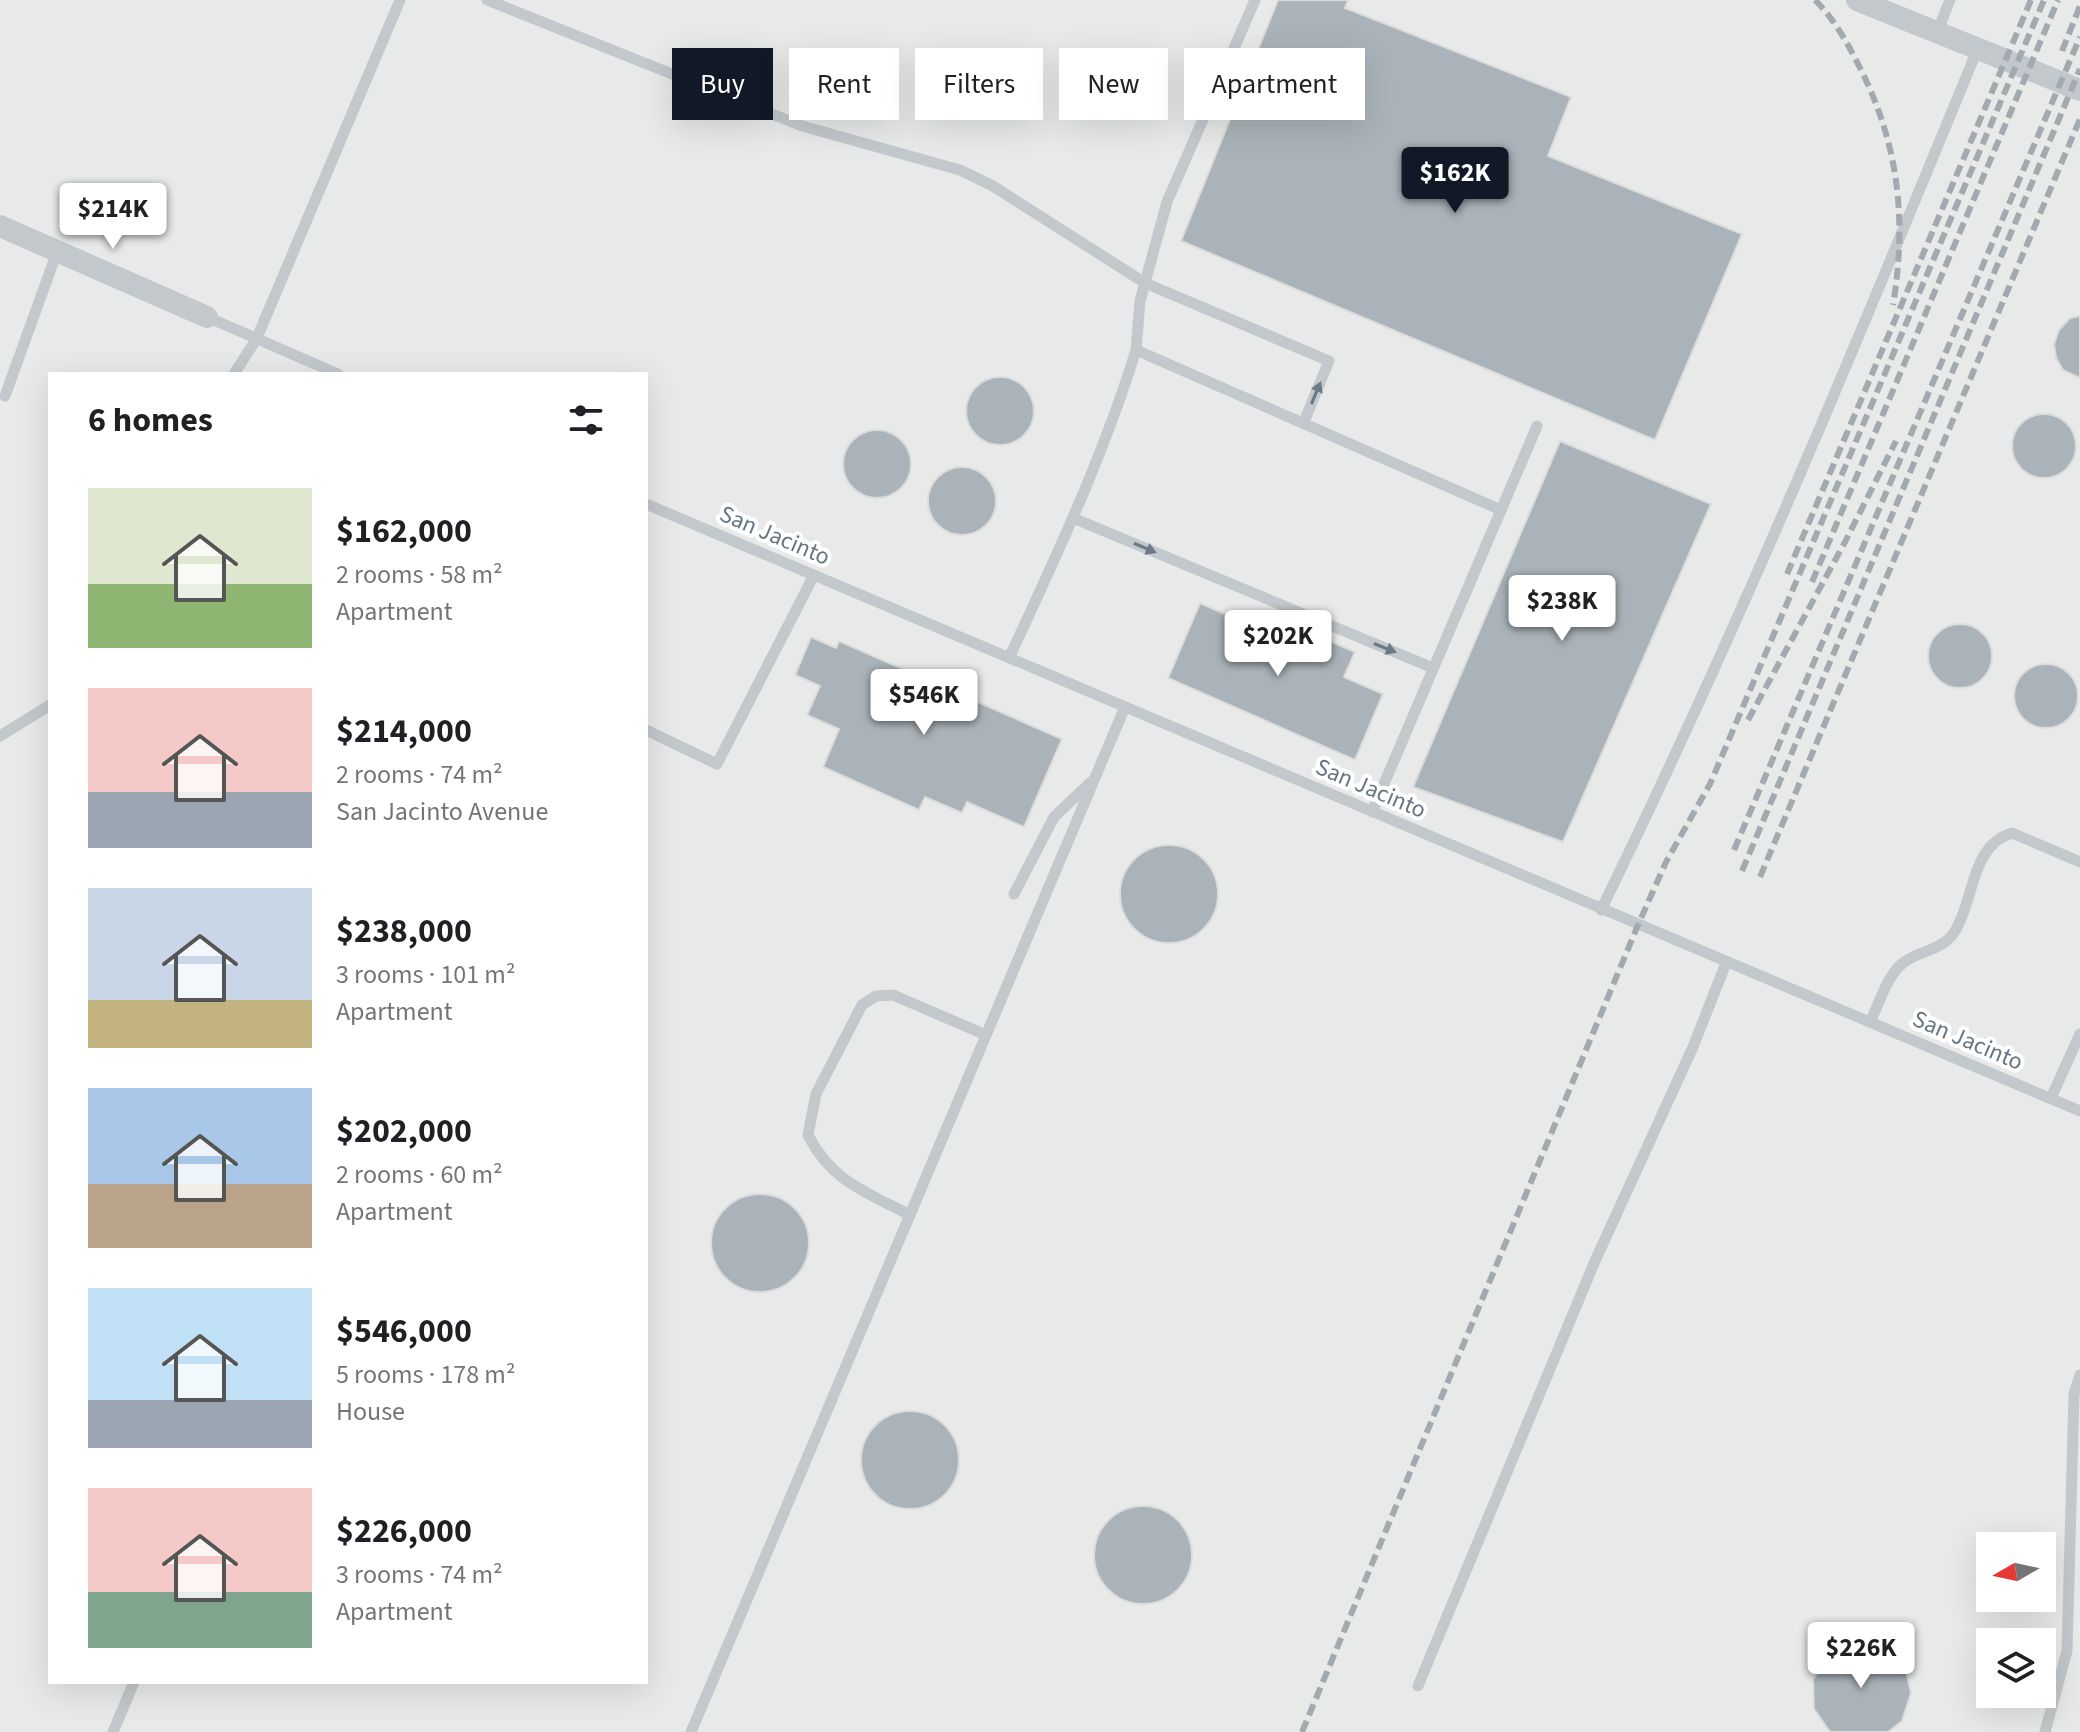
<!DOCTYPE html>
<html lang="en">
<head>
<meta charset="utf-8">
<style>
  body { margin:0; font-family:"Source Sans 3",sans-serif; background:#f6f6f6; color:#202124; height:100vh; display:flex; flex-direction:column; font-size:30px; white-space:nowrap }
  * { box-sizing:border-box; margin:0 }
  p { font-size:26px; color:#757577 }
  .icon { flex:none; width:44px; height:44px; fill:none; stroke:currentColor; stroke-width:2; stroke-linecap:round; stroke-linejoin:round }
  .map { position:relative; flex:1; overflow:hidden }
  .side { position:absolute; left:48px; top:372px; width:600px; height:1312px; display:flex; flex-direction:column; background:#fff; border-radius:0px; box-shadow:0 8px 32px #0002 }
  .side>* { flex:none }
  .top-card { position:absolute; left:672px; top:48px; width:760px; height:72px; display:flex; gap:16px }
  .needle { width:52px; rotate:261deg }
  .tools { position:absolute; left:1976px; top:1532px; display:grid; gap:16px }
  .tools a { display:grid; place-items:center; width:80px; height:80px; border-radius:0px; background:#fff; box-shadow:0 8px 32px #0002; font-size:40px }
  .price { position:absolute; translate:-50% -68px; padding:0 18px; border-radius:8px; background:#fff; color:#222; font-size:26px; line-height:52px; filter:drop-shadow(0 2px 4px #0008) }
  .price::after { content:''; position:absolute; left:50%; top:48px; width:24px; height:18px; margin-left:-12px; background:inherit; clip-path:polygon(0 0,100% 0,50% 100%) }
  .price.on { background:#111827; color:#fff }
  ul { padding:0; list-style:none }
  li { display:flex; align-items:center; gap:24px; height:200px; padding:0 40px }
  li span { display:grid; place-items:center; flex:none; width:224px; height:160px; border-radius:0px; color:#555 }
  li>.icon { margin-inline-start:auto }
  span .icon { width:96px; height:96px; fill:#fffc; stroke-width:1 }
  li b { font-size:34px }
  h2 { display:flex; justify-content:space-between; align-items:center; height:96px; padding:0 40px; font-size:34px }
  .chip { padding:0 28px; border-radius:0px; background:#fff; box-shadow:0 8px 32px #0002; font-size:28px; line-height:72px }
  .chip.on { background:#111827; color:#fff }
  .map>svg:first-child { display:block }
</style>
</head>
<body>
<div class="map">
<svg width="2080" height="1732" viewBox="0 0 2080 1732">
  <rect width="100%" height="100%" fill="#fafaf8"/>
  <path fill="#e8e9e9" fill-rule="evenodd" d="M0,0H2080V1732H0ZM50,374H646V1682H50ZM1990,1546H2042V1598H1990ZM1990,1642H2042V1694H1990Z"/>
  <g fill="#aab3b9" stroke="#dcdcda" stroke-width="2">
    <path d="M1278,0H1348L1345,8L1571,97L1548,156L1742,234L1655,440L1181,241Z"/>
    <path d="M2080,316V378L2063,370L2056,358L2054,344L2059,330L2070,318Z"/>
    <circle cx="1000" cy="411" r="34"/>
    <circle cx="2044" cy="446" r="32"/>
    <circle cx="877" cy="464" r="34"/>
    <path d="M1560,441L1711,504L1563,842L1413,787Z"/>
    <circle cx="962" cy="501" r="34"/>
    <path d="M1200,603L1266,632L1273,616L1355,652L1344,677L1383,694L1355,760L1168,678Z"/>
    <circle cx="1960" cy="656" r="32"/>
    <path d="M811,637L836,648L839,641L1062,739L1024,827L967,802L962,813L925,797L919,810L823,767L839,729L807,715L820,686L795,675Z"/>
    <circle cx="2046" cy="696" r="32"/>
    <circle cx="1169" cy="894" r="49"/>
    <circle cx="760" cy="1243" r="49"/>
    <circle cx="910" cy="1460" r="49"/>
    <circle cx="1143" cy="1555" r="49"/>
    <path d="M1862,1642L1888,1651L1906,1671L1911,1693L1902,1721L1888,1732H1830L1814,1709L1813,1679L1835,1650Z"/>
  </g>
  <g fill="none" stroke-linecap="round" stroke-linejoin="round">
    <g stroke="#c3c8cc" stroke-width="11">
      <path d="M487,0L802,126L960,170L993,186L1145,283L1329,361L1303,424"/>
      <path d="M1938,30L1950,0"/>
      <path d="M207,317L338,374"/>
      <path d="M1136,350L1140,301L1167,202L1255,0"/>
      <path d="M234,374L256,340L400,0"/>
      <path d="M5,396L57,252"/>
      <path d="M646,504L2080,1111"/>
      <path d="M1073,518L1433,668"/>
      <path d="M1009,658C1056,557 1103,457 1136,350L1501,510"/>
      <path d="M646,730L717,764L814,575"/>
      <path d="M0,736L50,705"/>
      <path d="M1372,812L1537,426"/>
      <path d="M1014,894L1054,817L1091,782"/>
      <path d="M1601,910C1739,628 1859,338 1978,48"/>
      <path d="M1870,1022C1879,1004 1887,975 1903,963C1919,950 1943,951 1955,931C1975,899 1970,846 2012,833L2080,862"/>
      <path d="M2051,1098L2080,1034"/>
      <path d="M910,1215C866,1192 831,1181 808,1135L816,1094L862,1005L876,996L893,995L986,1035"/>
      <path d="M1418,1686L1595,1261L1693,1047L1726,963"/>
      <path d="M113,1732L134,1682"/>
      <path d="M691,1732L1125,707"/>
      <path d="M2045,1732L2067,1651L2074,1394L2080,1375"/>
    </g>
    <g stroke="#c3c8cc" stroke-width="22">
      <path d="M1857,0L2080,90"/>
      <path d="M0,226L207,317"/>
    </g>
    <g stroke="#a2aab0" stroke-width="6" stroke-dasharray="12 6" stroke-linecap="butt">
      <path d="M1815,0C1834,19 1847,42 1859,66C1899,144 1907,220 1893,305"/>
      <path d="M2062,51L2080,6"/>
      <path d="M1787,574L2031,0"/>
      <path d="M1812,582L2058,0"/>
      <path d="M1748,720L1845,542L1896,441"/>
      <path d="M1734,850L2080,37"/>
      <path d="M1742,871L2080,69"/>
      <path d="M1760,877L2080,119"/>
      <path d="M1302,1732L1638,925L1666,862L1710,784L2044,0"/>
    </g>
  </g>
  <defs><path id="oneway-solid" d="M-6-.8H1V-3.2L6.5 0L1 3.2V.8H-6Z" transform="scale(2)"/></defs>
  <g fill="#6a7a87">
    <use href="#oneway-solid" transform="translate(1316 393) rotate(-67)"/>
    <use href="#oneway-solid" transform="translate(1145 548) rotate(23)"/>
    <use href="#oneway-solid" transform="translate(1385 648) rotate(22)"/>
  </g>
  <g text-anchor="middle" stroke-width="8" stroke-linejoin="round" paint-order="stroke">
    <g font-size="24" fill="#657683" stroke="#fff">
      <text transform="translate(775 535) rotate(23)" y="8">San Jacinto</text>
      <text transform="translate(1371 788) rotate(23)" y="8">San Jacinto</text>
      <text transform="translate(1968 1040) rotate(23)" y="8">San Jacinto</text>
    </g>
  </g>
</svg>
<div class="tools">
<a><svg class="needle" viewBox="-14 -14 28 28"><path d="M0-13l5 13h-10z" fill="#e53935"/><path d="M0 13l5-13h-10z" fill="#757577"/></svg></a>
<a><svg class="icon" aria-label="layers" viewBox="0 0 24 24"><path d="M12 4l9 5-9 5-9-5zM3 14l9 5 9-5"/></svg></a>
</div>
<b class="price on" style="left:1455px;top:215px">$162K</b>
<b class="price" style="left:113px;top:251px">$214K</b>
<b class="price" style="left:1562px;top:643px">$238K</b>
<b class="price" style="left:1278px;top:678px">$202K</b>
<b class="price" style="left:924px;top:737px">$546K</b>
<b class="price" style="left:1861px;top:1690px">$226K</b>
<div class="top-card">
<a class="chip on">Buy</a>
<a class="chip">Rent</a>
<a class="chip">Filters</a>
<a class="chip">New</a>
<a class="chip">Apartment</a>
</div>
<section class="side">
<h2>6 homes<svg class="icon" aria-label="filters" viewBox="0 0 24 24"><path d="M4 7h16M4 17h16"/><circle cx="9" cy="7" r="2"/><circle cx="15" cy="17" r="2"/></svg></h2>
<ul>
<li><span style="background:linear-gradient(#dfe7d0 60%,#8fb573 0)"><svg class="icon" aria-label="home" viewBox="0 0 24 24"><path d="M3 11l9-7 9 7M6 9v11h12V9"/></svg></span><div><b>$162,000</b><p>2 rooms · 58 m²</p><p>Apartment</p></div></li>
<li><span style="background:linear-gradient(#f6c9c9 65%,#9aa5b1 0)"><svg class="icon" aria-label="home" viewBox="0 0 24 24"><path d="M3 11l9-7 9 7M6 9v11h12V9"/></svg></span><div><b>$214,000</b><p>2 rooms · 74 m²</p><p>San Jacinto Avenue</p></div></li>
<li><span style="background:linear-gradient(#c9d6e8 70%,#c2b280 0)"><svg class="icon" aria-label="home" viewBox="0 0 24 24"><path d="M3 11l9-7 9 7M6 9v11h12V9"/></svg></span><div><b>$238,000</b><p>3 rooms · 101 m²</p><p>Apartment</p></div></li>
<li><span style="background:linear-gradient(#a9c7e8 60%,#b9a48a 0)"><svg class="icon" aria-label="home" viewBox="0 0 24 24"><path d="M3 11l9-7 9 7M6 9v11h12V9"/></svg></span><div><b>$202,000</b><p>2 rooms · 60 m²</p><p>Apartment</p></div></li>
<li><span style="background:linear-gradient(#bfe0f5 70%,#9aa5b1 0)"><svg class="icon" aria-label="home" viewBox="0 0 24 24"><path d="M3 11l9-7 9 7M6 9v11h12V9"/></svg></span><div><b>$546,000</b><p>5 rooms · 178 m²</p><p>House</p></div></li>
<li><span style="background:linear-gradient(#f6c9c9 65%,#7fa58c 0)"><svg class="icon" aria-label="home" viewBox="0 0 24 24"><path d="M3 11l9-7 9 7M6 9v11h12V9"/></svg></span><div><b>$226,000</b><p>3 rooms · 74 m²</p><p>Apartment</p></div></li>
</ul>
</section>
</div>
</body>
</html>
